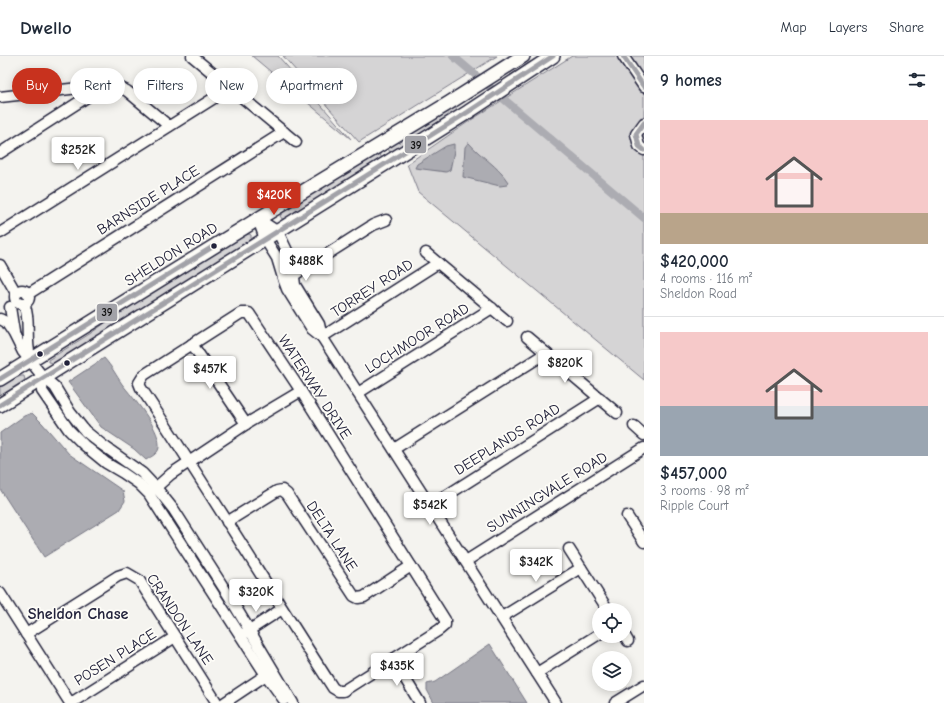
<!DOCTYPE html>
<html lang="en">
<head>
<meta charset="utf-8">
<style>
  body { margin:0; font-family:"Comic Neue",sans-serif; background:#f2f2f3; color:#1f2937; height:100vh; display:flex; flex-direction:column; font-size:15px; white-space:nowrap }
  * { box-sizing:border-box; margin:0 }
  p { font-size:13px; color:#747a83 }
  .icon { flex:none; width:22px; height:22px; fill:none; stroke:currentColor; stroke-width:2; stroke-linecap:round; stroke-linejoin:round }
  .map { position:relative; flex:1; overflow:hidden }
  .details { display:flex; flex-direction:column; background:#fff; width:300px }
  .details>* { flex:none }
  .hud { position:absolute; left:12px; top:12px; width:380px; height:36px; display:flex; gap:8px }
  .tools { position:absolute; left:592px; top:547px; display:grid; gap:8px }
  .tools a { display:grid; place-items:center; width:40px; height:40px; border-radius:50%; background:#fff; box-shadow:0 2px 10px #0003; font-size:20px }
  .price { position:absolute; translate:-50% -34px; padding:0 9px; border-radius:4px; background:#fff; color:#222; font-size:13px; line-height:26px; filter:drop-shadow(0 1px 2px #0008) }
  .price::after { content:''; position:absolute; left:50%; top:24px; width:12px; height:9px; margin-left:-6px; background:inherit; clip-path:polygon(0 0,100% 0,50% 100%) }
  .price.current { background:#c8321e; color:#fff }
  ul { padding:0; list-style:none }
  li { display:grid; align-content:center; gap:8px; height:212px; padding:0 16px }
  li+li { border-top:1px solid #e0e1e3 }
  li span { display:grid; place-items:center; height:124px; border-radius:0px; color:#555 }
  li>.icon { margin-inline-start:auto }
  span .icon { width:72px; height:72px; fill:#fffc; stroke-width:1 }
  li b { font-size:17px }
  h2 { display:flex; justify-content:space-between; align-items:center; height:48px; padding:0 16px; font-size:17px }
  .chip { padding:0 14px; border-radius:18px; background:#fff; box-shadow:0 2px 10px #0003; font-size:14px; line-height:36px }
  .chip.current { background:#c8321e; color:#fff }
  header { display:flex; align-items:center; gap:24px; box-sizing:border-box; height:56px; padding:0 20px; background:#fff; border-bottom:1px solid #e0e1e3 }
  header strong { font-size:19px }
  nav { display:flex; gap:22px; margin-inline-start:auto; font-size:14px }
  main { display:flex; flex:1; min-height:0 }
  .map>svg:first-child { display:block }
</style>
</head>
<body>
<header>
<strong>Dwello</strong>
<nav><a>Map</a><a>Layers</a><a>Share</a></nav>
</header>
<main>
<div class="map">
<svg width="644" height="647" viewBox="0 0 644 647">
  <rect width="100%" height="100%" fill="#f4f3ef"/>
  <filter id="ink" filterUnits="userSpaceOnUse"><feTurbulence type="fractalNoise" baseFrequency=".025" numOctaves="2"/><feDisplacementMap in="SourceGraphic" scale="8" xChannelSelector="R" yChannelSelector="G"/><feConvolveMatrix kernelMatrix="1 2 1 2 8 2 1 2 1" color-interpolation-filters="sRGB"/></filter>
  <g filter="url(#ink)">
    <g fill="#d5d4d5" stroke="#7c7b88">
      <path d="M252,0H278L351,83Z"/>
      <path d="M283,0H497L359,86Z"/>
      <path d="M572,0H644V324L418,136L407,108L468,66Z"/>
      <path d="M453,50L458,54L392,99L386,90Z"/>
      <path d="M378,95L383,104L287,162L282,163L280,160L284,155L327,129Z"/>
      <path d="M249,178L251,179V182L238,194L67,302L53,307L48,306V304L91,277L147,237L238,181Z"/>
      <path d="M21,320H24L25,324L0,340V329Z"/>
      <path d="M48,332H50L59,346L144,426C128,412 109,406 93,392C75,376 61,355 47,335Z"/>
      <path d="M158,443H160L167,451L227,546L213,529Z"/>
    </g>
    <g fill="#acacb2" stroke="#757582">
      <path d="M468,87H469C482,102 497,109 508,126L507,129L500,130L463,121L465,91Z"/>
      <path d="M454,88V95L450,114L446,116L415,112L417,108L446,90Z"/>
      <path d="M104,302C112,311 116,319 122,328C133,342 159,371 159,389C160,397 152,400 146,404L134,393L101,371L68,326Z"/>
      <path d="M32,357L42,367L69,398L123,435L125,445L119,454L44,501L0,433V377L24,360Z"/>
      <path d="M490,588L527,647H434L427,634V628L435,626Z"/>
    </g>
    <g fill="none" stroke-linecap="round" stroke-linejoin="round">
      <path stroke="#acacb2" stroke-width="8" d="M453,0L644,162"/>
      <g stroke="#22223b" stroke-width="13">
        <g id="minor">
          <path d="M192,0L296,86"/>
          <path d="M623,0L644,31"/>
          <path d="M0,41L105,29L117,30L127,35L169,70"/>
          <path d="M644,67L636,78L639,90L644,94"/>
          <path d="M0,97L104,30"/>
          <path d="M258,163L265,183L277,202L284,225L287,233L312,273L322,281L556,647"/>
          <path d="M258,163L278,176L292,205L295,229L319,268L322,281"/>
          <path d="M0,177L230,32"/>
          <path d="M426,197L507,265"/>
          <path d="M0,209L16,237"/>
          <path d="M288,223L373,169L386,164"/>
          <circle cx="22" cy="241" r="7"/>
          <path d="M28,238L284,76"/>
          <path d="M24,248C31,264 25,283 30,300"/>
          <path d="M10,251L14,276"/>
          <path d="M241,257H249L301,335L445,564V569L439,574L343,635H338L333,632C269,533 207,431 141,332L139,327L144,319Z"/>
          <path d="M0,263L6,266L14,278L23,296L43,321L55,331L70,356L85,375L101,388L142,417L158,434L174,454L229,540L293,647"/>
          <path d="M322,281L438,207"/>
          <path d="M527,281L617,357"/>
          <path d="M192,288L246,368"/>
          <path d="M43,321L42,335L69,374L84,389L106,407L123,417L139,428L149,438L266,619L284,644"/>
          <path d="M358,337L492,252"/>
          <path d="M634,370L644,379"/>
          <path d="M394,393L546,297"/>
          <path d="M152,435L171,418L246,368L301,335"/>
          <path d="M430,450L600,342"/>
          <path d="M627,460L644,486"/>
          <path d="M227,466L277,435L282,434L287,438L354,540L358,542L364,541L411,510"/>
          <path d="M569,493L608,554"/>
          <path d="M466,505L644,392"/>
          <path d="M0,537L70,647"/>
          <path d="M502,561L581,512"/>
          <path d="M245,577L282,553"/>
          <path d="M26,578L118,520L127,517L139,524L217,647"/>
          <path d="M625,580L628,585"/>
          <path d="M393,603L420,647"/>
          <path d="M537,617L599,578"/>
          <path d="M71,647L175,581"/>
          <path d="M224,647L266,619"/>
          <path d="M615,647L644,629"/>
        </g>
      </g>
      <g stroke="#22223b" stroke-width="16">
        <g id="major">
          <path d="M0,323L258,163L449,47L523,0"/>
          <path d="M0,349L468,56L553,0"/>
        </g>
      </g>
      <use href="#minor" stroke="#fdfcf7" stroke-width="10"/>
      <use href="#major" stroke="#fdfcf7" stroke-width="13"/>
      <g stroke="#fdfcf7" stroke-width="8">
        <g id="bus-1">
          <path d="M623,0L644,31"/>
          <path d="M644,67L636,78L639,90L644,94"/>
          <path d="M0,323L214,190"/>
          <path d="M0,349L468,56L553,0"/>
        </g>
      </g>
      <use href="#bus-1" stroke="#a2a2a8" stroke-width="5"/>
    </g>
  </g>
  <g fill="#22223b" stroke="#fdfcf7" stroke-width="1.5">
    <circle cx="214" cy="190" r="3.5"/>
    <circle cx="40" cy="298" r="3.5"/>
    <circle cx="67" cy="307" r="3.5"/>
  </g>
  <g text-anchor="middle" stroke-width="3.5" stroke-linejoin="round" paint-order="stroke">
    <g font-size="15" fill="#22223b" stroke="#fdfcf7">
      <text transform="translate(148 144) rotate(-32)" y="5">BARNSIDE PLACE</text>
      <text transform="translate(171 198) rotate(-32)" y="5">SHELDON ROAD</text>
      <text transform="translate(372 232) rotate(-33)" y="5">TORREY ROAD</text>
      <text transform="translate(417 282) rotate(-32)" y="5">LOCHMOOR ROAD</text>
      <text transform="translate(315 331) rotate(57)" y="5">WATERWAY DRIVE</text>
      <text transform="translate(507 383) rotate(-32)" y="5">DEEPLANDS ROAD</text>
      <text transform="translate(547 436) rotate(-32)" y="5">SUNNINGVALE ROAD</text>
      <text transform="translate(332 480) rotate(57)" y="5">DELTA LANE</text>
      <text transform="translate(180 563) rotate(56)" y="5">CRANDON LANE</text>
      <text transform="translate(115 601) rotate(-32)" y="5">POSEN PLACE</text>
    </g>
    <g font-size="16" font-weight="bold" fill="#22223b" stroke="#fdfcf7">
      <text x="78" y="563">Sheldon Chase</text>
    </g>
  </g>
  <g stroke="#fdfcf7" stroke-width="1.5">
    <rect x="404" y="79" width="23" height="19" rx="4" fill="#a2a2a8"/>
    <rect x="96" y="247" width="22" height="19" rx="4" fill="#a2a2a8"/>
  </g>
  <g font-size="11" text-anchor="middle" font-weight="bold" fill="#111">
    <text x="416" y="93">39</text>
    <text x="107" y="260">39</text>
  </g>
</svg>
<div class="tools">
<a><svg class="icon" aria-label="locate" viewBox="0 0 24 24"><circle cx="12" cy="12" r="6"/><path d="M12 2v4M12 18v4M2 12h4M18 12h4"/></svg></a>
<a><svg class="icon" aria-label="layers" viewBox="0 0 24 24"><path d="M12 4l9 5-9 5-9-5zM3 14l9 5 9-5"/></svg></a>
</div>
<b class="price" style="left:78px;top:115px">$252K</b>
<b class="price current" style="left:274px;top:160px">$420K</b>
<b class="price" style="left:306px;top:226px">$488K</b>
<b class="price" style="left:565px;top:328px">$820K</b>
<b class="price" style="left:210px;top:334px">$457K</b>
<b class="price" style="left:430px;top:470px">$542K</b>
<b class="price" style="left:536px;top:527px">$342K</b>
<b class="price" style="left:256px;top:557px">$320K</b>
<b class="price" style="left:397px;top:631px">$435K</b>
<div class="hud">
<a class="chip current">Buy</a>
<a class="chip">Rent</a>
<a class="chip">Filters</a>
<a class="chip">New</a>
<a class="chip">Apartment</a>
</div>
</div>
<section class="details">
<h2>9 homes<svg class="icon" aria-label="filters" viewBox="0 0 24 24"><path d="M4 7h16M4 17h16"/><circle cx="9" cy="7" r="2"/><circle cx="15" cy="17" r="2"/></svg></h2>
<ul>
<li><span style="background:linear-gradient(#f6c9c9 75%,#b9a48a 0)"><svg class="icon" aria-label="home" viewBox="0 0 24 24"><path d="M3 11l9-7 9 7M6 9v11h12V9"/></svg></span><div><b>$420,000</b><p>4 rooms · 116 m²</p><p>Sheldon Road</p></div></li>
<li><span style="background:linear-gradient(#f6c9c9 60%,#9aa5b1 0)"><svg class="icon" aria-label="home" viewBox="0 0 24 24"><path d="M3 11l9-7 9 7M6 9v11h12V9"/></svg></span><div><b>$457,000</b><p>3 rooms · 98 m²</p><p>Ripple Court</p></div></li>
</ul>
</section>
</main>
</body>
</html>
